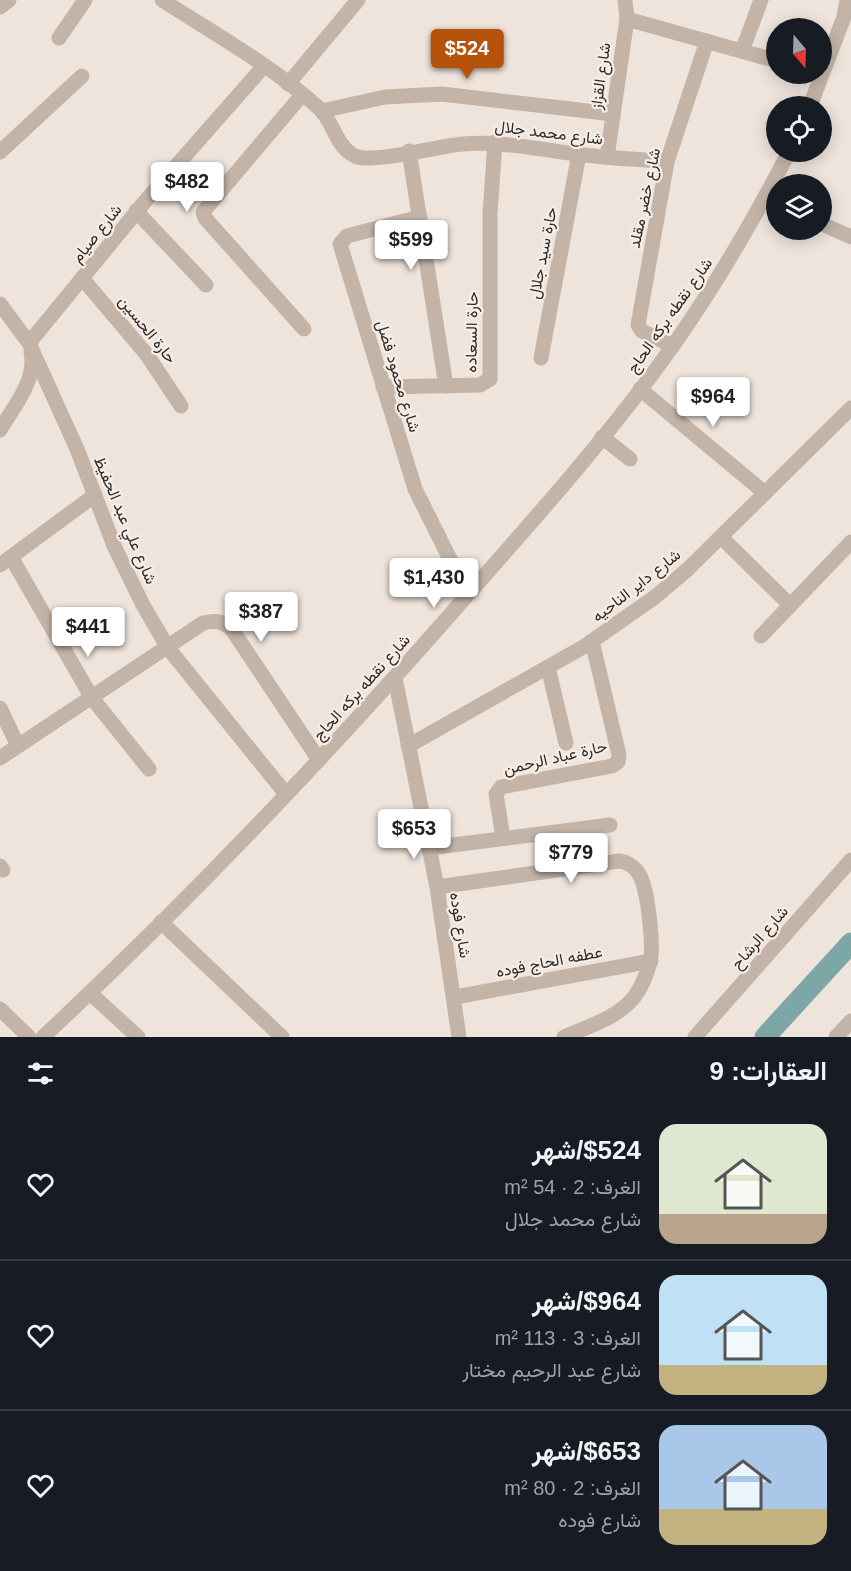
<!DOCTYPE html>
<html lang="ar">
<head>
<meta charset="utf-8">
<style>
  body { margin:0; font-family:Helvetica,Vazirmatn,sans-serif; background:#20242c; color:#f1f3f6; direction:rtl; height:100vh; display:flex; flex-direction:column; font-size:22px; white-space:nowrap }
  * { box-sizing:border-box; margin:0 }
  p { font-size:20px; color:#9ea1a6 }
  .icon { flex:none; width:33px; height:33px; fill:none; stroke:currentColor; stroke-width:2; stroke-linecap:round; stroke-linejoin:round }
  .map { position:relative; height:1037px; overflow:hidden; direction:ltr }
  .side { display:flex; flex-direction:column; background:#171b24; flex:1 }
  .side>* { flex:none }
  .needle { width:39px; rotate:161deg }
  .tools { position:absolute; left:766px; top:18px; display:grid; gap:12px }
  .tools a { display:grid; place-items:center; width:66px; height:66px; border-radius:50%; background:#171b24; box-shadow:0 3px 15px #0003; font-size:30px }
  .price { position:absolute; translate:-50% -51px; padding:0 14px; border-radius:6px; background:#fff; color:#222; font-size:20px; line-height:39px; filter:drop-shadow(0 2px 3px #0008) }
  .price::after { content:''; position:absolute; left:50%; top:36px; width:18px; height:14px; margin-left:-9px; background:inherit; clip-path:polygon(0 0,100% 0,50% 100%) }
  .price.current { background:#b45309; color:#fff }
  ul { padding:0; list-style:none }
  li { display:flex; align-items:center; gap:18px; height:150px; padding:0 24px }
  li+li { border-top:2px solid #363941 }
  li span { display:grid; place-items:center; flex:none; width:168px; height:120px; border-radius:18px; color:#555 }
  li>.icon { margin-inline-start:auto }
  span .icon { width:72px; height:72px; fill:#fffc; stroke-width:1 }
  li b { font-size:26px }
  h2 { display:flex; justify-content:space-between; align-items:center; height:72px; padding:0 24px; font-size:26px }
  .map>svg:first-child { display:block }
</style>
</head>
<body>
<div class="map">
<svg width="851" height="1037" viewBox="0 0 851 1037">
  <rect width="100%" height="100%" fill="#eee4db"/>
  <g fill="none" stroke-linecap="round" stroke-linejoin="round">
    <path stroke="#7da6a7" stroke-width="21" d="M765,1037L851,943"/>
    <g stroke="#c4b4a8" stroke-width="15">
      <path d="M162,0C215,34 274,67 320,109C334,123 336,147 355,156C374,164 437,146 463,144C501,141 538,149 576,154C606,158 637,159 667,162"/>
      <path d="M0,7L9,0"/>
      <path d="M627,19L777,61"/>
      <path d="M59,38L85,0"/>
      <path d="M742,51L761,0"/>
      <path d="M288,84L358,0"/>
      <path d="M302,95L203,212L205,218L304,329"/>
      <path d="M810,106L844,17L847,0"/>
      <path d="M322,111L385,97L442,94L613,114"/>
      <path d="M409,151L446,386"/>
      <path d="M0,152L82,76"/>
      <path d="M607,157L627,19L625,0"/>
      <path d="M136,211L206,285"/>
      <path d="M420,217L347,236L340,244L415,489L451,561L472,590"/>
      <path d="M822,224L851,237"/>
      <path d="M82,278L147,355L181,406"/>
      <path d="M0,304L29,343L77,449L115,548L143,605L168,648L286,794"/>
      <path d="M29,343L147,199L264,66"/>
      <path d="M673,346L642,331L638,325L667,162L707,41"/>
      <path d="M541,358L579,154"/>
      <path d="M383,387L480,385L490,379V214L495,142"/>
      <path d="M640,389L765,493"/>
      <path d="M0,430C14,406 37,380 31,352"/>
      <path d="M602,437L630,459"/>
      <path d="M721,537L790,605"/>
      <path d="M11,557L92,698L149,769"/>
      <path d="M0,565L95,495"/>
      <path d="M761,636L851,542"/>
      <path d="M548,667L566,743"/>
      <path d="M395,678L437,887L459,1037"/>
      <path d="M0,708L18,746"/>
      <path d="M408,746L585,646L655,597L688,569L851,408"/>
      <path d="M0,758L203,623C215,620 221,621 231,628L319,760"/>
      <path d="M503,838L496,794L501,787L612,766L618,762L619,755L592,641"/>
      <path d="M429,848L610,825"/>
      <path d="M0,866L3,870"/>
      <path d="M437,887L619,861C628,862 636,868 640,876C648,891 654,947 650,962C647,974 642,986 635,996C618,1018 589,1026 564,1037"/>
      <path d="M161,922L282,1037"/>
      <path d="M90,993L138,1037"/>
      <path d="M455,997L651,961"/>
      <path d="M0,1009L29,1037"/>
      <path d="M43,1037C191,899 331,751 464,599C536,517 609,436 672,347C716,285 754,219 789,152"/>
      <path d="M695,1037L851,860"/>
      <path d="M836,1037L851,1021"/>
    </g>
  </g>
  <g text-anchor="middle" stroke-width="4.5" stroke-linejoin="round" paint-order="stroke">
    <g font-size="16" fill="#322a27" stroke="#f6eee6">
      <text transform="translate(600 76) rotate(-82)" y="6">شارع القزاز</text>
      <text transform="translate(549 132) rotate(7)" y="6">شارع محمد جلال</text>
      <text transform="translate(644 198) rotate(-78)" y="6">شارع خضر مقلد</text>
      <text transform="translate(96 233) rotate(-51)" y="6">شارع صيام</text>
      <text transform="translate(542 253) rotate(-79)" y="6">حارة سيد جلال</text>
      <text transform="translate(669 315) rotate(-55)" y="6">شارع نقطه بركه الحاج</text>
      <text transform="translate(148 329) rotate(51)" y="6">حارة الحسين</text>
      <text transform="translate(471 332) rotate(-89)" y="6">حارة السعاده</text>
      <text transform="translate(399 376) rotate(73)" y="6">شارع محمود فضل</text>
      <text transform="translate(126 520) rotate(67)" y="6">شارع علي عبد الحفيظ</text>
      <text transform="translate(636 585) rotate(-38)" y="6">شارع داير الناحيه</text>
      <text transform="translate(361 687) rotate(-48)" y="6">شارع نقطه بركه الحاج</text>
      <text transform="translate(555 757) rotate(-13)" y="6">حارة عباد الرحمن</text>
      <text transform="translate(461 925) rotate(81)" y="6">شارع فوده</text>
      <text transform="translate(759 937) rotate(-49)" y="6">شارع الرشاح</text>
      <text transform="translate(549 961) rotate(-11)" y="6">عطفه الحاج فوده</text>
    </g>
  </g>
</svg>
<div class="tools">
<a><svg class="needle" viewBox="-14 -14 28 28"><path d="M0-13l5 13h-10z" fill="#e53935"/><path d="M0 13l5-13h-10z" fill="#9ea1a6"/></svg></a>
<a><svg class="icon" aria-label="locate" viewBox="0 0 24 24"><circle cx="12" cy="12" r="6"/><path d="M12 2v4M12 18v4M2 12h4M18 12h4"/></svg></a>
<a><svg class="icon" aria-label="layers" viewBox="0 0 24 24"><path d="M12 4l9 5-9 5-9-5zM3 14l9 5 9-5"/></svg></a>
</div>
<b class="price current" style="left:467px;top:80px">$524</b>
<b class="price" style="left:187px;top:213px">$482</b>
<b class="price" style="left:411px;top:271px">$599</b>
<b class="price" style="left:713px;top:428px">$964</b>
<b class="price" style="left:434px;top:609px">$1,430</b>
<b class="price" style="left:261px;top:643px">$387</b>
<b class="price" style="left:88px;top:658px">$441</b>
<b class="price" style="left:414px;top:860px">$653</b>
<b class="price" style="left:571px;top:884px">$779</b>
</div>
<section class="side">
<h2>العقارات: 9<svg class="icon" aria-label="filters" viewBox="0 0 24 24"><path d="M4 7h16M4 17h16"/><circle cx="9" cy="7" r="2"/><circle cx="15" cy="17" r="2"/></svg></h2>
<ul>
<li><span style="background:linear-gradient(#dfe7d0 75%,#b9a48a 0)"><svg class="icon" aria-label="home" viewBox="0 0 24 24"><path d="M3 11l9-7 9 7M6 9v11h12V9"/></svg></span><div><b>$524/شهر</b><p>الغرف: 2 · 54 m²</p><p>شارع محمد جلال</p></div><svg class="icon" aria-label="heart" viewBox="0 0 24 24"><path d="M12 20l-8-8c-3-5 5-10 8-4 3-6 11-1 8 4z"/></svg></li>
<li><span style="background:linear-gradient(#bfe0f5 75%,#c2b280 0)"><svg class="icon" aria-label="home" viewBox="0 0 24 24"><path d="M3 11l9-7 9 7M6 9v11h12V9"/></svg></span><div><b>$964/شهر</b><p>الغرف: 3 · 113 m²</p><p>شارع عبد الرحيم مختار</p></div><svg class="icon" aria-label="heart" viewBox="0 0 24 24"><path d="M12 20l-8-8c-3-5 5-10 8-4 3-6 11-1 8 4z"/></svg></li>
<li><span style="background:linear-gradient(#a9c7e8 70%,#c2b280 0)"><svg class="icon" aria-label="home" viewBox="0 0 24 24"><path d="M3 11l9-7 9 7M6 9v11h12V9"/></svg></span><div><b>$653/شهر</b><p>الغرف: 2 · 80 m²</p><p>شارع فوده</p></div><svg class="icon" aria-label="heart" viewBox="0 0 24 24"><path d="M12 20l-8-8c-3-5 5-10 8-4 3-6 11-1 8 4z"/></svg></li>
</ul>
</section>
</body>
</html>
